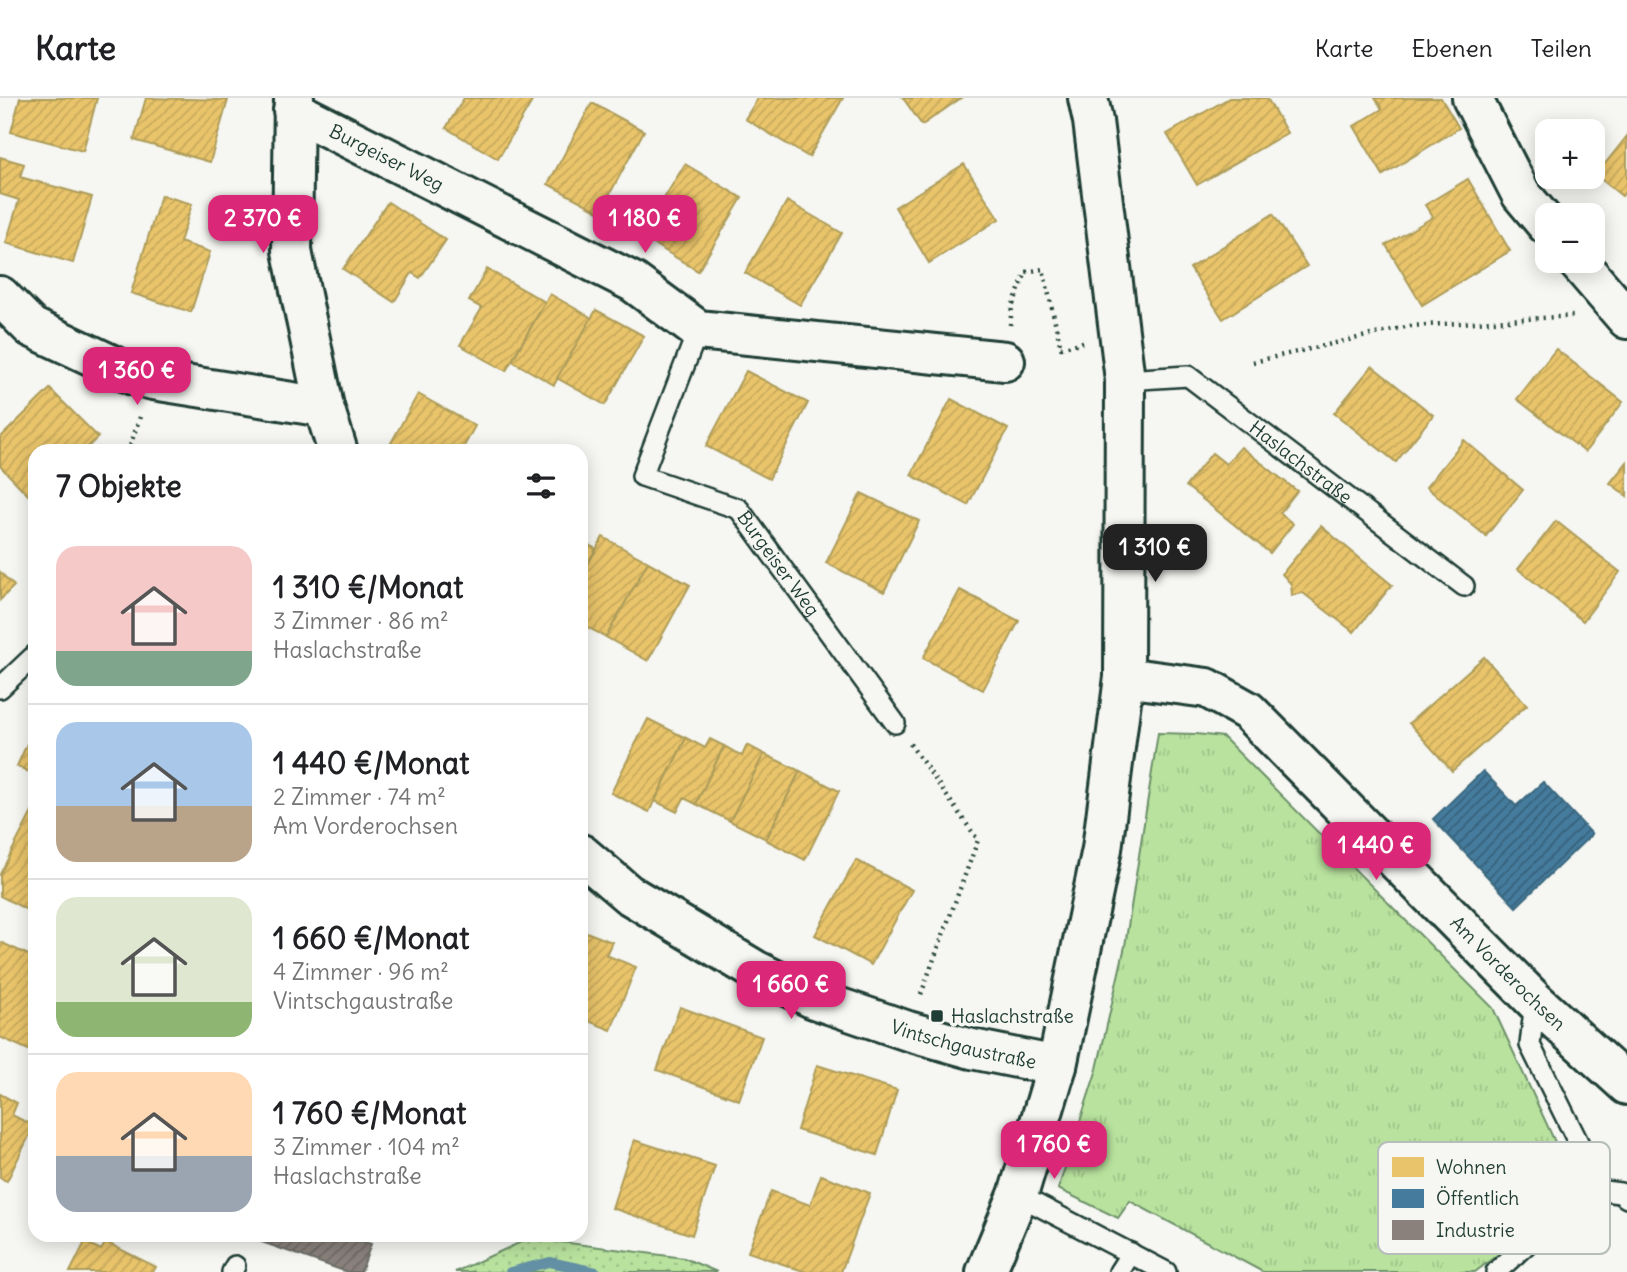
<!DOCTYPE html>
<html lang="de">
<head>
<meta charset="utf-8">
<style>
  body { margin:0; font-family:Delius,sans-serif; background:#f2f2f2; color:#202124; height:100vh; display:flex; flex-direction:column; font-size:26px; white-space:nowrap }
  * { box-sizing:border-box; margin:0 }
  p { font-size:23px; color:#757577 }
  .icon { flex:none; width:38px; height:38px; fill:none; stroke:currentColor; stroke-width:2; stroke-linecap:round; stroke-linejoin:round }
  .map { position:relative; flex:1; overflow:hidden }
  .side { position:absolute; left:28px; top:346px; width:560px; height:798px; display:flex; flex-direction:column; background:#fff; border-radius:21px; box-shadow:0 4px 18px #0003 }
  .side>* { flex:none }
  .controls { position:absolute; left:1535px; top:21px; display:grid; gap:14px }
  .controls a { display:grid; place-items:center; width:70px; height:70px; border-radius:14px; background:#fff; box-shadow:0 4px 18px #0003; font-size:35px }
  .price { position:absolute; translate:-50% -60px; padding:0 16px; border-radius:14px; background:#db2777; color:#fff; font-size:23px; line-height:46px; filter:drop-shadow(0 2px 4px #0008) }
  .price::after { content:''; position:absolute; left:50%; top:42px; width:21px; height:16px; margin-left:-10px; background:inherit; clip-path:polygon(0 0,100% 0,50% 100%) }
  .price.selected { background:#222; color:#fff }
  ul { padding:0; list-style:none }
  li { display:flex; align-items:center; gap:21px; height:175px; padding:0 28px }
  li+li { border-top:2px solid #e0e0e0 }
  li span { display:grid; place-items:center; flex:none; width:196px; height:140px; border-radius:21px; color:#555 }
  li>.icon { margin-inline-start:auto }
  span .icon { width:84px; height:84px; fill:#fffc; stroke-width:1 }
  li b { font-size:30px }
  h2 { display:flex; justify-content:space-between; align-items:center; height:84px; padding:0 28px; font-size:30px }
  header { display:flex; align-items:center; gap:42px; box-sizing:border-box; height:98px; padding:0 35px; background:#fff; border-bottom:2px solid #e0e0e0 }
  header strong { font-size:33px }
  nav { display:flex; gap:38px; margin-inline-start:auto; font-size:24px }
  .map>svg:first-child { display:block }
</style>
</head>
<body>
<header>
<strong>Karte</strong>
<nav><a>Karte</a><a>Ebenen</a><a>Teilen</a></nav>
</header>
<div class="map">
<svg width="1627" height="1174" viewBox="0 0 1627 1174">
  <defs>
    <pattern id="grass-dots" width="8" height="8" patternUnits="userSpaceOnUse" patternTransform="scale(1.75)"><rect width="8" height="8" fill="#b9e29e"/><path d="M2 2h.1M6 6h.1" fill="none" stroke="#9fc389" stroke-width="1.8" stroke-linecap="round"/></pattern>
    <pattern id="park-tufts" width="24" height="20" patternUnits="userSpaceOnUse" patternTransform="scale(1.75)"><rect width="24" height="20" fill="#b9e29e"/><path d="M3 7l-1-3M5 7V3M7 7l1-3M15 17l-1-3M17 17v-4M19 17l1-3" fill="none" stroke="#9fc389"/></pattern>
    <pattern id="homes-hatch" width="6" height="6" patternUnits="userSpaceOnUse" patternTransform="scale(1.75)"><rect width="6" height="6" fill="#e9c46a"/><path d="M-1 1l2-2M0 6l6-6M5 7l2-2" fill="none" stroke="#c7a95c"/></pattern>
    <pattern id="public-hatch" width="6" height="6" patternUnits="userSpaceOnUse" patternTransform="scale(1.75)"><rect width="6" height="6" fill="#457b9d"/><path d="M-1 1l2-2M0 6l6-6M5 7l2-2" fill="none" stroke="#36617a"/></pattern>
    <pattern id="industry-hatch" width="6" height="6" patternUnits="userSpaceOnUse" patternTransform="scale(1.75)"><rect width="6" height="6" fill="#8a817c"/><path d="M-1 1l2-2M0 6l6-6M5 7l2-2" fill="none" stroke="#706b66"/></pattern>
  </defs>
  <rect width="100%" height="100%" fill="#f6f6f2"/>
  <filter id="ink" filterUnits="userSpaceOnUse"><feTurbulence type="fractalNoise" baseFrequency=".0143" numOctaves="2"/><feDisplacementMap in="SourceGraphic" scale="14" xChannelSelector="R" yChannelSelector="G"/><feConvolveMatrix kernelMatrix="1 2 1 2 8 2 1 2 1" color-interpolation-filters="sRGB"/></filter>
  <g filter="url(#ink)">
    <path fill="url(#grass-dots)" stroke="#6c9069" stroke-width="2" d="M530,1140L684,1160L717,1174H455Z"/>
    <path fill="url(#park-tufts)" stroke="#6c9069" stroke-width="2" d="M1158,635L1196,636L1223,639L1493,910L1562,1059L1547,1119L1475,1174H1263L1130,1103L1118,1120L1058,1091L1097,971L1125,848Z"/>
    <g fill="url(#homes-hatch)" stroke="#ac9c5a" stroke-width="2">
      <path d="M20,0H97L83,53L11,34Z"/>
      <path d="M146,0L228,2L210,64L134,42Z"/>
      <path d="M464,0H534L498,61L446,30Z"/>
      <path d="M758,0H843L809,59L745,21Z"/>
      <path d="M903,0H961L922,27Z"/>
      <path d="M1229,0H1267L1287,35L1197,87L1167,36Z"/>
      <path d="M1375,0H1441L1459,30L1383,77L1354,28L1382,11Z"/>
      <path d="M592,5L644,33L600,114L548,86Z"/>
      <path d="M1627,38V92L1622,98L1596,77Z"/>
      <path d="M0,59L24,66L20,79L92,99L73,165L6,145L19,102L0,96Z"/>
      <path d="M685,66L742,100L698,173L641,138Z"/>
      <path d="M964,66L999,121L929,165L895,109Z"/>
      <path d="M1468,81L1510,153L1422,207L1386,147L1433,119L1425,107Z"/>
      <path d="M161,97L192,106L180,144L210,154L191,214L131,195Z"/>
      <path d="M787,103L842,135L800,207L745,175Z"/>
      <path d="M388,104L446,142L420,180L412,175L394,204L343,171Z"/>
      <path d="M1273,116L1307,168L1223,221L1190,170Z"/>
      <path d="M487,171L545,204L506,273L460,247L482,210L469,203Z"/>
      <path d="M550,196L592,220L554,287L512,263Z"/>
      <path d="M596,212L644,238L605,307L557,280Z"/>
      <path d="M1556,251L1623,304L1585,354L1517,301Z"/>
      <path d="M1372,268L1433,317L1396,364L1334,315Z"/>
      <path d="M746,273L808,305L769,381L706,348Z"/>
      <path d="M50,291L98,339L83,354H35V400L33,402L0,368V340Z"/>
      <path d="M418,296L475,328L461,354H386Z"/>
      <path d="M951,301L1008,331L968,407L911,377Z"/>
      <path d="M1464,342L1523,392L1486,438L1426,389Z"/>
      <path d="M1241,349L1297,393L1280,415L1293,426L1270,455L1186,388L1212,355L1226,366Z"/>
      <path d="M1627,364V398L1610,385Z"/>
      <path d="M861,395L919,423L884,494L826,465Z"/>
      <path d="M1556,423L1620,474L1583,523L1518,471Z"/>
      <path d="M1321,428L1392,487L1354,534L1303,495L1292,497L1291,486L1282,476Z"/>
      <path d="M603,439L648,464L606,539L581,526V478Z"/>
      <path d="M581,443L596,451L581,478Z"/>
      <path d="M648,464L690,487L648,563L606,539Z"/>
      <path d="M0,474L14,488L0,502Z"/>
      <path d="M960,492L1019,523L983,592L923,560Z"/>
      <path d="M1484,559L1527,607L1452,673L1409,625Z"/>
      <path d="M648,621L686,640L649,714L611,695Z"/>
      <path d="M35,628V677L17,668Z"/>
      <path d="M686,640L705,650L710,641L724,648L696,706L684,700L677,714L655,703Z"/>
      <path d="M747,647L764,656L730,723L696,706L724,648L742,658Z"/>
      <path d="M764,656L800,673L766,741L730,723Z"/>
      <path d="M800,673L839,693L805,762L766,742Z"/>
      <path d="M33,712L35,713V816L0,798V776Z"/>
      <path d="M856,762L912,792L871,867L815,837Z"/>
      <path d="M581,832L612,844L606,857L636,869L611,932L581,920Z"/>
      <path d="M0,844L35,860V955L0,939Z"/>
      <path d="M680,909L762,939L739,1002L657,972Z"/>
      <path d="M817,967L897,992L877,1057L797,1032Z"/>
      <path d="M0,996L17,1005L12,1017L34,1028L7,1083L0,1080Z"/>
      <path d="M634,1042L715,1068L692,1137L612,1110Z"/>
      <path d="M821,1077L870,1095L841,1174H806L748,1154L771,1093L810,1107Z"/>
      <path d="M85,1144L101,1152L106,1144L156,1169L153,1174H70Z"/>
    </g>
    <path fill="url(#public-hatch)" stroke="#3a687e" stroke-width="2" d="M1483,673L1516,708L1543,684L1592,736L1516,809L1433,721Z"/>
    <path fill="url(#industry-hatch)" stroke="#6a6d66" stroke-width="2" d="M251,1138H346L371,1146L361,1174H347L250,1140Z"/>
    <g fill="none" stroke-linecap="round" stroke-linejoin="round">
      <path stroke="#6390a4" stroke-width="10" d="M510,1174L550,1164L596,1174"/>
      <g stroke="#1f3d34" stroke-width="24">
        <g id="service">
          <path id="s1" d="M698,232L642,378L739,411L895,625"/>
          <path id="s2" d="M1125,282L1188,278L1464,488"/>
          <path d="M0,590L35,557"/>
          <path d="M1588,1091L1620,1095L1627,1100"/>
          <path d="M1018,1097L1166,1174"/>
          <path d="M232,1174L235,1168"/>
          <path d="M1119,1174L1131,1155"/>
          <path d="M1496,1174L1588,1091L1580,1048L1530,947L1535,903"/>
        </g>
      </g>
      <g stroke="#1f3d34" stroke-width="44">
        <g id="minor">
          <path d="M294,0L292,153L324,309L338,354"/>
          <path d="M1472,0L1521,96L1547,127"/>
          <path id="s3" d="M293,12L633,184L698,232L1005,263"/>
          <path d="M1577,163L1627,221"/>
          <path d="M0,198L31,229L133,277L153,282L324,309"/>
          <path id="s4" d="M1124,579L1207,590L1248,613L1535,903L1627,987"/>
          <path id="s5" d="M581,756L628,796L755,872L814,901L908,933L972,951L1057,968"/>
          <path d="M986,1174L1018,1097L1057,968L1102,751L1124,579L1125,282L1093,23L1088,0"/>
        </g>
      </g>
      <g stroke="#1f3d34" stroke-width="4.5" stroke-dasharray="2 5" stroke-linecap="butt">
        <path d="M1010,227L1012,209L1026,174L1043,171L1061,250L1083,244"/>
        <path d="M1253,264L1410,228L1574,218"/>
        <path d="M128,354L141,316"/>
        <path d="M910,646L978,742L920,899"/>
      </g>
      <use href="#service" stroke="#f6f6f2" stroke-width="19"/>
      <use href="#minor" stroke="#f6f6f2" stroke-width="38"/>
    </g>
  </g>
  <rect fill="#1f3d34" stroke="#f6f6f2" stroke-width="2.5" x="930" y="911" width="14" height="14" rx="3.5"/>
  <g text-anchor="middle" stroke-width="7" stroke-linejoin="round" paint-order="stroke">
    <g font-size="19" fill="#1f3d34" stroke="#f6f6f2">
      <text dy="7" stroke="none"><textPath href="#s3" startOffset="105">Burgeiser Weg</textPath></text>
      <text dy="7" stroke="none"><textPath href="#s2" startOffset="205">Haslachstraße</textPath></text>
      <text dy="7" stroke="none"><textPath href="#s1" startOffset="326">Burgeiser Weg</textPath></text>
      <text dy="7" stroke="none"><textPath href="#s4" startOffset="500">Am Vorderochsen</textPath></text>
      <text dy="7" stroke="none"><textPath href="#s5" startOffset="432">Vintschgaustraße</textPath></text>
    </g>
    <g font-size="19" fill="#1f3d34" stroke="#f6f6f2" text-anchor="start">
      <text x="951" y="925">Haslachstraße</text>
    </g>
  </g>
  <rect x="1378" y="1044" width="232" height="112" rx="10" fill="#f6f6f2" stroke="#b6beb9" stroke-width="2"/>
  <rect x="1392" y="1059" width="32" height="20" fill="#e9c46a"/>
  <rect x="1392" y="1091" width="32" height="19" fill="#457b9d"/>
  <rect x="1392" y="1122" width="32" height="20" fill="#8a817c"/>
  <g font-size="19" fill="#1f3d34">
    <text x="1436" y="1076">Wohnen</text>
    <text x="1436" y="1107">Öffentlich</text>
    <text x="1436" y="1139">Industrie</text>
  </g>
</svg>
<div class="controls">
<a>+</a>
<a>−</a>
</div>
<b class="price" style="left:263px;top:157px">2 370 €</b>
<b class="price" style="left:645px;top:157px">1 180 €</b>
<b class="price" style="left:137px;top:309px">1 360 €</b>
<b class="price selected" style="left:1155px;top:486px">1 310 €</b>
<b class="price" style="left:1376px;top:784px">1 440 €</b>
<b class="price" style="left:791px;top:923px">1 660 €</b>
<b class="price" style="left:1054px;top:1083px">1 760 €</b>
<section class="side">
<h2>7 Objekte<svg class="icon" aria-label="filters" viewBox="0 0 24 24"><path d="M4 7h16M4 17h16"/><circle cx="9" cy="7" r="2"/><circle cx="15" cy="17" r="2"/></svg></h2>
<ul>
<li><span style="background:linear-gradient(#f6c9c9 75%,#7fa58c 0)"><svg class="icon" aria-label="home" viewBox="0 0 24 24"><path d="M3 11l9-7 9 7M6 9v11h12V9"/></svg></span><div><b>1 310 €/Monat</b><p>3 Zimmer · 86 m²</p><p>Haslachstraße</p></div></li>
<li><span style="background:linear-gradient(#a9c7e8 60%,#b9a48a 0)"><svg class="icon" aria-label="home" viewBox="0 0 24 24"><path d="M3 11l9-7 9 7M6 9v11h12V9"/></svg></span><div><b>1 440 €/Monat</b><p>2 Zimmer · 74 m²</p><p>Am Vorderochsen</p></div></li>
<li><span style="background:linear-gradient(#dfe7d0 75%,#8fb573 0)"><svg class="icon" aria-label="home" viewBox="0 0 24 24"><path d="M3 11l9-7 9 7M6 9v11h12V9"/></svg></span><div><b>1 660 €/Monat</b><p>4 Zimmer · 96 m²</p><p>Vintschgaustraße</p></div></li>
<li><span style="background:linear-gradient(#ffd9b3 60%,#9aa5b1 0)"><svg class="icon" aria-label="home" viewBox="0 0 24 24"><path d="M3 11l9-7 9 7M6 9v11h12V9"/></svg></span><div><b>1 760 €/Monat</b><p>3 Zimmer · 104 m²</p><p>Haslachstraße</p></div></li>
</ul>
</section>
</div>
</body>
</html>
